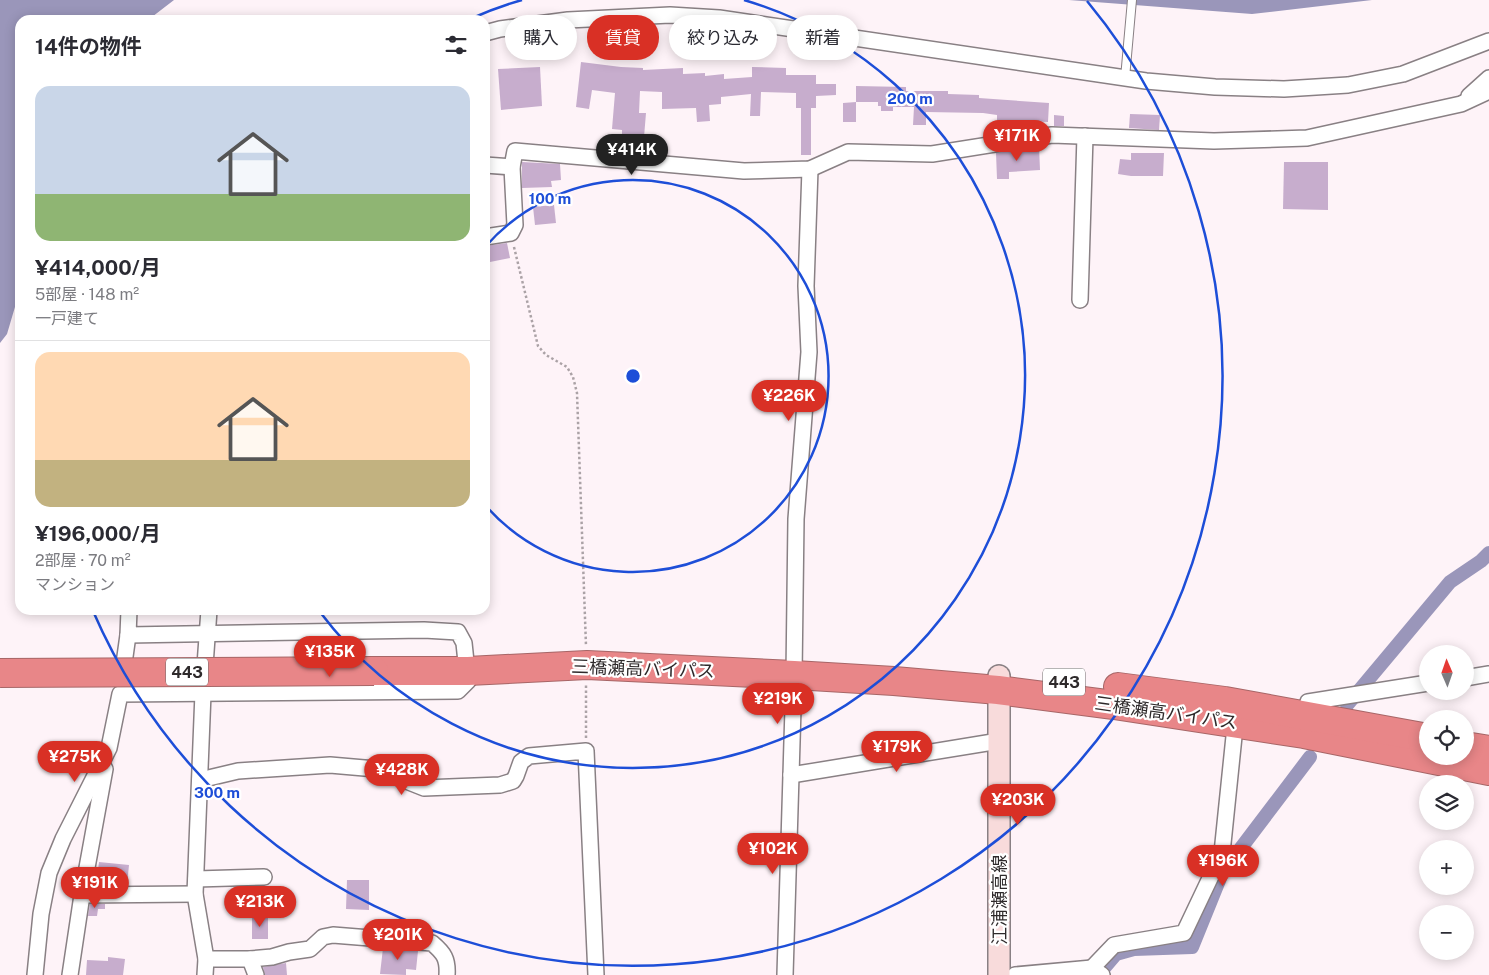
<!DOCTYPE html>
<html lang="ja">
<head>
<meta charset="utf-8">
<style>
  body { margin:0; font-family:"Public Sans","Noto Sans JP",sans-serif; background:#f7f7f7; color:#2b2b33; height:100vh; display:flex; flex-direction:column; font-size:19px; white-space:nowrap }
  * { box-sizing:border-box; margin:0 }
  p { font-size:16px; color:#7c7c81 }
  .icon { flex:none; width:28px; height:28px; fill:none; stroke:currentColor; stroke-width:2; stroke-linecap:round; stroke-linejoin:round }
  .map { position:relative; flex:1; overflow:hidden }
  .side { position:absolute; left:15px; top:15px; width:475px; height:600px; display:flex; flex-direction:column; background:#fff; border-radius:15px; box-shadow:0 2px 12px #0003 }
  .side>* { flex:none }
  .top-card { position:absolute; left:505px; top:15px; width:475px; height:45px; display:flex; gap:10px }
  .needle { width:32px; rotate:358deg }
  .controls { position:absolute; left:1419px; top:645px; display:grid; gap:10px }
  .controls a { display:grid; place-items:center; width:55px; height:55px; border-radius:50%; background:#fff; box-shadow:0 2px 12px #0003; font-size:25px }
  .price { position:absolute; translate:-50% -42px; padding:0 11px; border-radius:18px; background:#d93025; color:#fff; font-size:16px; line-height:32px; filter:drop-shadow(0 1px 2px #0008) }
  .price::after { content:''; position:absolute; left:50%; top:30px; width:15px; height:11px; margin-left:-8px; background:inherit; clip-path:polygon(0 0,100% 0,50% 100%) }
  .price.on { background:#222; color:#fff }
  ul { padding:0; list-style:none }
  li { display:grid; align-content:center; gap:10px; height:265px; padding:0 20px }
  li+li { border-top:1px solid #e1e1e2 }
  li span { display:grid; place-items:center; height:155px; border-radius:15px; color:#555 }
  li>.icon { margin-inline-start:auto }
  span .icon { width:90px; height:90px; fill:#fffc; stroke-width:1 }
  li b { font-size:21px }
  h2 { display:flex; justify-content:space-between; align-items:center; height:60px; padding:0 20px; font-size:21px }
  .tag { padding:0 18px; border-radius:22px; background:#fff; box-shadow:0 2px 12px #0003; font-size:18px; line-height:45px }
  .tag.on { background:#d93025; color:#fff }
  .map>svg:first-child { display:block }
</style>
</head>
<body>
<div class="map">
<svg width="1489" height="975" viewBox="0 0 1489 975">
  <rect width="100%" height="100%" fill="#fef3f8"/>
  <g fill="#9a96ba">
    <path d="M0,0H174L148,20H20V290L7,334L0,343Z"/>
    <path d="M1069,0H1372L1252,14Z"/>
  </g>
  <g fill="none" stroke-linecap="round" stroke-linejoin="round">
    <g stroke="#9a96ba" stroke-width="14">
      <path d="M1347,705L1450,582L1481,561L1489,553"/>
      <path d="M1098,975L1116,954L1134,949L1192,947L1222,873L1310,757"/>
    </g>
  </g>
  <g fill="#c7adcd">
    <path d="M581,62L621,67L643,68V70L683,68V74L705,73V76L724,74V79L752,77V67L786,68V75H816V84H836V95L816,96V108H811V155H801V108H796V93L761,92L760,116H750L751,94L721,97V104L709,105L710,121L697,122L696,108L662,109V92L640,91L639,113H646L644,137L622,136V130L612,129L615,93L592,90L589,109L576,107Z"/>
    <path d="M540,67L542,106L501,110L498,69Z"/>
    <path d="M856,86L906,87V91H948V94L979,95V98L1049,103L1048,122L1011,120V132L997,134V115L983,113L926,112V125H913L914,107H893V111H881V106H878V102H856Z"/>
    <path d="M856,102V122H843V103Z"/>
    <path d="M1130,114L1160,115L1159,130L1129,128Z"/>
    <path d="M1054,115L1064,116V126H1054Z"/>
    <path d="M1039,146L1040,170L1009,172V179H997L996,153Z"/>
    <path d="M1131,153H1164L1163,176H1131L1118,174L1120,159L1131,160Z"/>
    <path d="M522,162L560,164L561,180L551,181L552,187L522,188Z"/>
    <path d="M1284,162H1328V210L1283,209Z"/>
    <path d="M554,205L556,223L535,225L533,207Z"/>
    <path d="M507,243L510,258L485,263V246Z"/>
    <path d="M99,862L129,865L127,885L96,886Z"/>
    <path d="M347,880H369V910L346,909Z"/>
    <path d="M90,904H105V909H98L97,916H88Z"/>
    <rect x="252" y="917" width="16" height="22"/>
    <path d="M383,948L418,951L416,970L406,969V975L380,974Z"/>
    <path d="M108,957L125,959L123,975H86L87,960L108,961Z"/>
    <path d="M286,963L287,975H265L263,967Z"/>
  </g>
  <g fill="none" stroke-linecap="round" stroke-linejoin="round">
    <g stroke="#898084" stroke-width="10">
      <path id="lane" d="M1125,78L1132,0"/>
    </g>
    <g stroke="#898084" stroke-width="18">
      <g id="street">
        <path d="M485,33L500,29L568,20L670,15L719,18L1146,81L1215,87L1284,89L1348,85L1403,74L1489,41"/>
        <path d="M1469,96L1489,78"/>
        <path d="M485,165L512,167"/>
        <path d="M485,237L511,233L515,225L512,167L515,151L744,171L810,169L848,152L932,154L1052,135L1214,141L1307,138L1461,104L1489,91"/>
        <path d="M1080,300L1085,136"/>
        <path d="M122,678L128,635"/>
        <path d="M1465,678L1489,674"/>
        <path d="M1304,714L1308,702L1428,683"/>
        <path d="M791,775L999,741"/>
        <path d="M200,780L238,771L330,765L376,769L424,788L500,785L513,781L516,776L521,762L529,756L586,751L596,975"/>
        <path d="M196,879L264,877"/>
        <path d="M82,895L195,894"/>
        <path d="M206,959H250L272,957L289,952L310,949L323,937L333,935L432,943C444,953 448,959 447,975"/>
        <path d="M250,959L256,975"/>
        <path d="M1092,968L1114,945L1184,933L1222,853L1236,717"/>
        <path d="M35,975L41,914L49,873L63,839L109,748L120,694L458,691L468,681L464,643L458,632L424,630L128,635L129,610"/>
        <path d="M70,975L82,895L105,769"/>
        <path d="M205,975L206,959L195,894L203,693L209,610"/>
        <path d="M785,975L794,675L796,519L809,352L806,286L810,169"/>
        <path d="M1015,975L1092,968L1102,975"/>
      </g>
    </g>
    <g stroke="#898084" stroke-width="24">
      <path id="secondary" d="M999,676V975"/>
    </g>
    <g stroke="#a76667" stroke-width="30">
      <g id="highway">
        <path d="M374,671H468L587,665L794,675L894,681L998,690L1114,705L1304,734L1489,771"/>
        <path d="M1118,687L1225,701L1428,738"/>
        <path d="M1465,746L1489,750"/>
      </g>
    </g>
    <g stroke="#aba2a6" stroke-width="2.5" stroke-dasharray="2.5 2.5" stroke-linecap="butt">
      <path d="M514,247L538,346L546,355L567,367L573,377L577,393L586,646"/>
      <path d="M586,738V684"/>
    </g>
    <use href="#lane" stroke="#fff" stroke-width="8"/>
    <use href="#street" stroke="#fff" stroke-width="15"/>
    <use href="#secondary" stroke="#f8dbdb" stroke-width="21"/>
    <use href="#highway" stroke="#e88688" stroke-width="28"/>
    <g stroke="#a76667" stroke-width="30" stroke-linecap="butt">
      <path id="highway-bridge" d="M0,673L374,671"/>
    </g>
    <use href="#highway-bridge" stroke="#e88688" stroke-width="28"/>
  </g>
  <g fill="none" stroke="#1d4ed8" stroke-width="2.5">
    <path d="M485 247A196 196 0 1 1 485 505"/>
    <path d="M470 19A392 392 0 0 1 522 0M744 0A392 392 0 1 1 320 612"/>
    <path d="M1087 1A589 589 0 1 1 93 611"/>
  </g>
  <g text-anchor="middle" stroke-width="4.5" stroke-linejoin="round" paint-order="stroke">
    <g fill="#fff" stroke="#6d6a6b" stroke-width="1">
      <rect x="166" y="658.5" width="42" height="27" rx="4"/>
      <rect x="1043" y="668.5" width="42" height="27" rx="4"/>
    </g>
    <g font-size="16" font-weight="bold" fill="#2e2a2b">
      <text x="187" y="678">443</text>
      <text x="1064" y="688">443</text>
    </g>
    <g font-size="18" fill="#2e2a2b" stroke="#fff">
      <text transform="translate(643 669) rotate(2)" y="6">三橋瀬高バイパス</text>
      <text transform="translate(1166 713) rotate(8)" y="6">三橋瀬高バイパス</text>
      <text transform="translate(1000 900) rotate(-90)" y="6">江浦瀬高線</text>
    </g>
  </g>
  <circle cx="633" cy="376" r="8" fill="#1d4ed8" stroke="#fff" stroke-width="2.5"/>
  <g font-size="15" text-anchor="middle" font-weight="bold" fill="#1d4ed8" stroke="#fff" stroke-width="4.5" stroke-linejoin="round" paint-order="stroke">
    <text x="910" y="104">200 m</text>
    <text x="550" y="204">100 m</text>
    <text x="217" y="798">300 m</text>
  </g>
</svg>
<div class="controls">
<a><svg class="needle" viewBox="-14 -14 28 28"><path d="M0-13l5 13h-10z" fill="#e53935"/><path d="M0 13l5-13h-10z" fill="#7c7c81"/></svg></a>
<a><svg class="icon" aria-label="locate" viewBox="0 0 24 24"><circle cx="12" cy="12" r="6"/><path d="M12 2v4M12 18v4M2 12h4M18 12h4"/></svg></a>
<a><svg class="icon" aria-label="layers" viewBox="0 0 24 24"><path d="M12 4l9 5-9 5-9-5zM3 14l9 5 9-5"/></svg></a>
<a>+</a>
<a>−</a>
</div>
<b class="price" style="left:1017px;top:162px">¥171K</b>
<b class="price on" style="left:632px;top:176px">¥414K</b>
<b class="price" style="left:789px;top:422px">¥226K</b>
<b class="price" style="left:330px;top:678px">¥135K</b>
<b class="price" style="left:778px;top:725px">¥219K</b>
<b class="price" style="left:897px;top:773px">¥179K</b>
<b class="price" style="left:75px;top:783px">¥275K</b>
<b class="price" style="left:402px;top:796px">¥428K</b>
<b class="price" style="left:1018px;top:826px">¥203K</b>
<b class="price" style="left:773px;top:875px">¥102K</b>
<b class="price" style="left:1223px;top:887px">¥196K</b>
<b class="price" style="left:95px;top:909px">¥191K</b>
<b class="price" style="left:260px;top:928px">¥213K</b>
<b class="price" style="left:398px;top:961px">¥201K</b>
<div class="top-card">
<a class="tag">購入</a>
<a class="tag on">賃貸</a>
<a class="tag">絞り込み</a>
<a class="tag">新着</a>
</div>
<section class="side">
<h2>14件の物件<svg class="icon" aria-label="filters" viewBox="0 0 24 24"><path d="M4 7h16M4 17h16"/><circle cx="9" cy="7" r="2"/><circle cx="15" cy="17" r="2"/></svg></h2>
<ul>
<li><span style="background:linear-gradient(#c9d6e8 70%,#8fb573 0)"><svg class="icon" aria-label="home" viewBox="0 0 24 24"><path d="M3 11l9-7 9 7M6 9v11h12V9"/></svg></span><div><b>¥414,000/月</b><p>5部屋 · 148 m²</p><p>一戸建て</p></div></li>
<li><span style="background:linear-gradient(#ffd9b3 70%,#c2b280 0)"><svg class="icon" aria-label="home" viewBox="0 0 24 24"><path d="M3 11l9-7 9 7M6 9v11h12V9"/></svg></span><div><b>¥196,000/月</b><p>2部屋 · 70 m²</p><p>マンション</p></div></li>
</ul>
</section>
</div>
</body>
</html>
